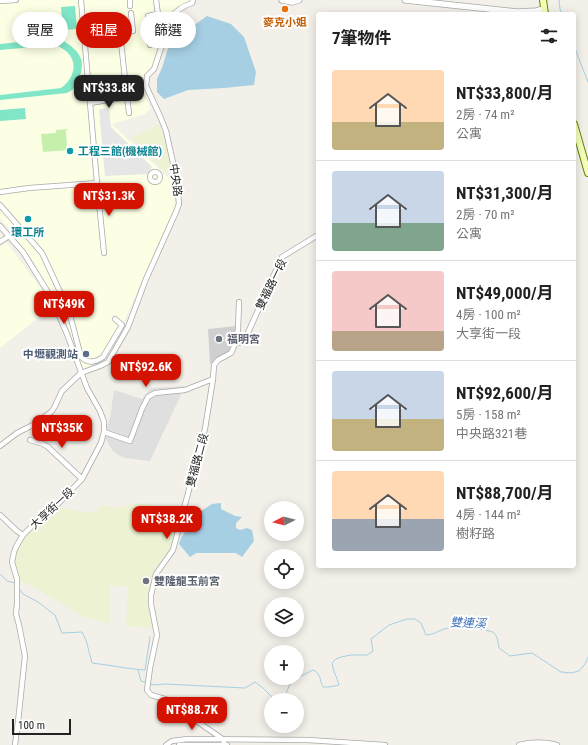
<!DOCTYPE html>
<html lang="zh-TW">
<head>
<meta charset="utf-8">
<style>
  body { margin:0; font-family:"Roboto Condensed","Noto Sans TC",sans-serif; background:#f2f2f2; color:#222; height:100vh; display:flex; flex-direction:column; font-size:15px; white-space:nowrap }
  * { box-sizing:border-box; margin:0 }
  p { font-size:13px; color:#767676 }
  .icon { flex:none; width:22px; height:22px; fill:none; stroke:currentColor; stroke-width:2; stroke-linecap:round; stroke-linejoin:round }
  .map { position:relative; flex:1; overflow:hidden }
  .side { position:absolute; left:316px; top:12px; width:260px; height:556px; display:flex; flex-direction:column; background:#fff; border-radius:4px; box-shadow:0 2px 10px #0003 }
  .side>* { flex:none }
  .banner { position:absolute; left:12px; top:12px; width:244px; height:36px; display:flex; gap:8px }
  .needle { width:26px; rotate:264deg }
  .tools { position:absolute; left:264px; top:501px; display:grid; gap:8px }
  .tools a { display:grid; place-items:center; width:40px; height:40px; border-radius:50%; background:#fff; box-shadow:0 2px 10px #0003; font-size:20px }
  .scale { position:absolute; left:12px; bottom:10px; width:59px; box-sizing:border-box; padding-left:4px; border:2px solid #222; border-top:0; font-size:11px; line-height:14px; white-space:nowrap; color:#222; -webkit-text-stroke:3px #fff; paint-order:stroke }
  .price { position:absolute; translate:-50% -34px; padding:0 9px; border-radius:8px; background:#d31300; color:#fff; font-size:13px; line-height:26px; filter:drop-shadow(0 1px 2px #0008) }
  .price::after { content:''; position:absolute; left:50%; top:24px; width:12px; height:9px; margin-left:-6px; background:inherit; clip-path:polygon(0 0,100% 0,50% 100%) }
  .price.current { background:#222; color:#fff }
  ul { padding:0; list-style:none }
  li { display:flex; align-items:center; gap:12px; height:100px; padding:0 16px }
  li+li { border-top:1px solid #e0e0e0 }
  li span { display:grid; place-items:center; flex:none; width:112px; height:80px; border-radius:4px; color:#555 }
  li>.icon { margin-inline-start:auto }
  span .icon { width:48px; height:48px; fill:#fffc; stroke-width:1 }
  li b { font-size:17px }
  h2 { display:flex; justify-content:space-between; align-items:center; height:48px; padding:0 16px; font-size:17px }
  .tag { padding:0 14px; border-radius:18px; background:#fff; box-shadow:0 2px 10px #0003; font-size:14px; line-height:36px }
  .tag.current { background:#d31300; color:#fff }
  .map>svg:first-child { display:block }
</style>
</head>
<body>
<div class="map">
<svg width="588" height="745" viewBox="0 0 588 745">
  <rect width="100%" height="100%" fill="#f2f0e8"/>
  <path fill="#e0dfdf" d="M185,386L150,461L125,458L120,456L113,451L104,436L110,418L114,390L142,399L151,388Z"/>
  <g fill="#fdffe4">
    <path d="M0,0H192L170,14L158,57L144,83L145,97L151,109L145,114L112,124L173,182L175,206L110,353L82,370L63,311L49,290L33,261L0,218Z"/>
    <path d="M0,234L45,294L36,301L42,315L0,348Z"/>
  </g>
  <path fill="#d0d0d0" d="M236,326L233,338L229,351L210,364L208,329Z"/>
  <g fill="#edf2d2">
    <path d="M159,124L167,146L171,171L165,172L131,138Z"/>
    <path d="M134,503L151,505L146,520L177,528L171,550L158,568L150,609L153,628L126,626L128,586L110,587L109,624L82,616L32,586L17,581L13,562L17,547L29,531L58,507L79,511L96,513L100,505L118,508Z"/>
  </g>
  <path fill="#c6efab" d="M68,129L66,131L67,146H66V148L69,150L43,152L41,134L56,133V130Z"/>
  <g fill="#81e6c8">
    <path d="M75,6L77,29L63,30L61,7Z"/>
    <path d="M57,38C67,42 82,52 82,64C82,68 81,73 80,76C77,85 75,89 67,93L0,100V95L61,88C73,80 79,63 67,52C64,49 60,47 56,45L0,50V44Z"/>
    <path d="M25,108L26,119L0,121V110Z"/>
  </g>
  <path fill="#e6e6e6" d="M109,108L111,127L152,167L148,174L105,176L99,109Z"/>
  <g fill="#a6cfe3">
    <path d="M207,16L231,24L244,37L256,72L254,85L224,88L188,90L164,99L157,92V79L162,68L170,42Z"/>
    <path d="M221,503V509L235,516L242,517L236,523V528L240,530L247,528L252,530L254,541L242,557L236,553H196L190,557L179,544L181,538L198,513L212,504Z"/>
  </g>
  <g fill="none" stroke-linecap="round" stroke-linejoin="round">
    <g stroke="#a6cfe3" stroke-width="1">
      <path d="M559,0L560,9L562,14"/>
      <path d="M574,46L588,82"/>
      <path d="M0,574L7,581L15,583"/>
      <path d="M19,588L23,594L38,602L55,615L62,633L82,632L86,640L92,663C110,665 127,669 145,670L150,637"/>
      <path d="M138,670L141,681L145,682"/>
      <path d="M297,678L313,670C322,674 319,680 323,687H329L339,685C337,677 333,671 332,663L336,659L341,657L351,655H367L373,651L371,639L389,625L407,619H415L421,623L426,635C433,635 438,631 444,629C453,627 488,628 494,633C498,637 498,643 499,648L510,656L532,653L561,672L571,673L579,671L585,664L588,657"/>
      <path d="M151,684L154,685L165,684L245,688L255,682L263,688L275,700"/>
      <path d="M276,700L284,698L290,684L296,678"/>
    </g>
    <g stroke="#a9a9a9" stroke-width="6">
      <g id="minor">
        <path d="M130,0V6"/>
        <path d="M0,1L16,0"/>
        <path d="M150,45L148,16L158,14L156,0"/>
        <path d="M127,97L120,33L133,31L131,13"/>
        <path d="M90,103L127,97L129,113"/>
        <circle cx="155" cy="177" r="5"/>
        <path d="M97,183L104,253"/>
        <path d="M0,192L29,188L97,183L81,0"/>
        <path d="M0,205L42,253L62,296L70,315L81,357C88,364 96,362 103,357L122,325L115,319"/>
        <path d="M0,226L23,252L51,297L67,334L87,388L100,411L104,422V432L101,443L82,479L57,505L35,523L23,535L16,547L14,552L12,562L17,579V604L16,614L19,625L25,656L18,722L15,745"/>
        <path d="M0,242L9,236"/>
        <path d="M236,342L240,343L246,337L282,257L318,235"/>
        <path d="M104,432L130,441L142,409L148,397L155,393L185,390L213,379"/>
        <path d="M30,440L43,444L48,447L82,479"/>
        <path d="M0,446L17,433L35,424L51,412L54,408L62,391L81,373L100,366L108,362L128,327L146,279L176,212L179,204L177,181L166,131L160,116L146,86L147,76L154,69L171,18C176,10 183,6 192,3L193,0"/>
        <path d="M0,515L17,531L23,535"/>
        <path d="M166,745L172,741L188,739L308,740L385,745"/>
        <path d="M179,745H227"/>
        <path d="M224,745V740L198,722L168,700L151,695L147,690L150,668L157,635L151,604V595L156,574L173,550L205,429L213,379L214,365L218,360L231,353L236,342L238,329L239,302"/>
        <path d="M519,745C531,742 545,742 557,745"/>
      </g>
    </g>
    <g stroke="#a9a9a9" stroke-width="7">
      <g id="tertiary">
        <path d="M282,0L292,2L299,0"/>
        <path d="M405,0L518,12L536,11L544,9"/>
      </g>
    </g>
    <g stroke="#678100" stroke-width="8">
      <g id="secondary">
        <path d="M543,0L545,14"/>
        <path d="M574,124L588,173"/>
      </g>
    </g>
    <use href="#minor" stroke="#fff" stroke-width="4.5"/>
    <use href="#tertiary" stroke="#fff" stroke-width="5.5"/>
    <use href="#secondary" stroke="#f4feba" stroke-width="6"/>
  </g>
  <circle fill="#e8710a" stroke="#fff" stroke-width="1.5" cx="285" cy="9" r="4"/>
  <g fill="#0f9aa8" stroke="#fff" stroke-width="1.5">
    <circle cx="70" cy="151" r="4"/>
    <circle cx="28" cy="219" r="4"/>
  </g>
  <g fill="#6b7280" stroke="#fff" stroke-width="1.5">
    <circle cx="219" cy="339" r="4"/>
    <circle cx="146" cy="581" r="4"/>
  </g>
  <circle fill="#5c6f8a" stroke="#fff" stroke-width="1.5" cx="86" cy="354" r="4"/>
  <g text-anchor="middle" stroke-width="4" stroke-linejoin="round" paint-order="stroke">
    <g font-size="11" font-weight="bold" fill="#c56008" stroke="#fff">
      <text x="285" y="26">麥克小姐</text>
    </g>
    <g font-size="11" font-weight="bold" fill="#0d838f" stroke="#fff" text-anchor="start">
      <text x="78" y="155">工程三館(機械館)</text>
      <text x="28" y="236" text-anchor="middle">環工所</text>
    </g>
    <g font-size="11" fill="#222" stroke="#fff">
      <text transform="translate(176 180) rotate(82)" y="4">中央路</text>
      <text transform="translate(271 284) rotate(-64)" y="4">雙福路一段</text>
      <text transform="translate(197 460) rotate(-75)" y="4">雙福路二段</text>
      <text transform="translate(52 508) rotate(-43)" y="4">大享街一段</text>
    </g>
    <g font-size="11" font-weight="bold" fill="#5b616d" stroke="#fff" text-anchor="start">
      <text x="227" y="343">福明宮</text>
      <text x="154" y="585">雙隆龍玉前宮</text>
    </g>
    <g font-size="11" font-weight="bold" fill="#4e5e75" stroke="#fff" text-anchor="end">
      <text x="78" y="358">中壢觀測站</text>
    </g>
    <g font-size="12" font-style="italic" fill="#4575ba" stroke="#fff">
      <text transform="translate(468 623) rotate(2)" y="4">雙連溪</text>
    </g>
  </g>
</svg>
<div class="tools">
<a><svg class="needle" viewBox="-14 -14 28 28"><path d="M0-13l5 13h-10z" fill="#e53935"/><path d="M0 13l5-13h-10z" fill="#767676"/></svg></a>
<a><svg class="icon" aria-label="locate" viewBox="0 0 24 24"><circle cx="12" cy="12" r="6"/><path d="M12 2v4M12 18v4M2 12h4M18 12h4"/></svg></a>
<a><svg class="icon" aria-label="layers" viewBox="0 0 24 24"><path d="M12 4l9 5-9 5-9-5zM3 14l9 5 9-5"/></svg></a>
<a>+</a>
<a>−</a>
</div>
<div class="scale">100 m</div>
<b class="price current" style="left:109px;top:109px">NT$33.8K</b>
<b class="price" style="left:109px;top:217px">NT$31.3K</b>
<b class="price" style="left:64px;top:325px">NT$49K</b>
<b class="price" style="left:146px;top:388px">NT$92.6K</b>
<b class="price" style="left:62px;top:449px">NT$35K</b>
<b class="price" style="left:167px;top:540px">NT$38.2K</b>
<b class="price" style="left:192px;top:731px">NT$88.7K</b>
<div class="banner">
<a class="tag">買屋</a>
<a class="tag current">租屋</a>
<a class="tag">篩選</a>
</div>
<section class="side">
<h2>7筆物件<svg class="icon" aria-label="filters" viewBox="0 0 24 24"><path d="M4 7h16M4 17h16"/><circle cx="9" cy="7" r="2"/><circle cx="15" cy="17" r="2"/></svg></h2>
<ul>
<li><span style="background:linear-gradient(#ffd9b3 65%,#c2b280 0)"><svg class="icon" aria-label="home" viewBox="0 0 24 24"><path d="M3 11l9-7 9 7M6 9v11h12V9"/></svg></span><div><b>NT$33,800/月</b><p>2房 · 74 m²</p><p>公寓</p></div></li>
<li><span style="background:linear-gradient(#c9d6e8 65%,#7fa58c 0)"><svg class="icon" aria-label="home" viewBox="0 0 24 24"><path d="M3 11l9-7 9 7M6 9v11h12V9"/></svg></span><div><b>NT$31,300/月</b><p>2房 · 70 m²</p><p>公寓</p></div></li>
<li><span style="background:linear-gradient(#f6c9c9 75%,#b9a48a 0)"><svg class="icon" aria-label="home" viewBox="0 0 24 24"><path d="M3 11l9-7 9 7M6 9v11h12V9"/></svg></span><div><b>NT$49,000/月</b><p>4房 · 100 m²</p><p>大享街一段</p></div></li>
<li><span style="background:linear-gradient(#c9d6e8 60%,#c2b280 0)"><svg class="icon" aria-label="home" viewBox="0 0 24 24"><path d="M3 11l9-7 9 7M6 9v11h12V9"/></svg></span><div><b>NT$92,600/月</b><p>5房 · 158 m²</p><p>中央路321巷</p></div></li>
<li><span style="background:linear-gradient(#ffd9b3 60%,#9aa5b1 0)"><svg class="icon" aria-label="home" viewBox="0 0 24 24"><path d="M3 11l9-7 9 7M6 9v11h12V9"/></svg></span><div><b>NT$88,700/月</b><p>4房 · 144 m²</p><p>樹籽路</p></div></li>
</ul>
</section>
</div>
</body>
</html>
